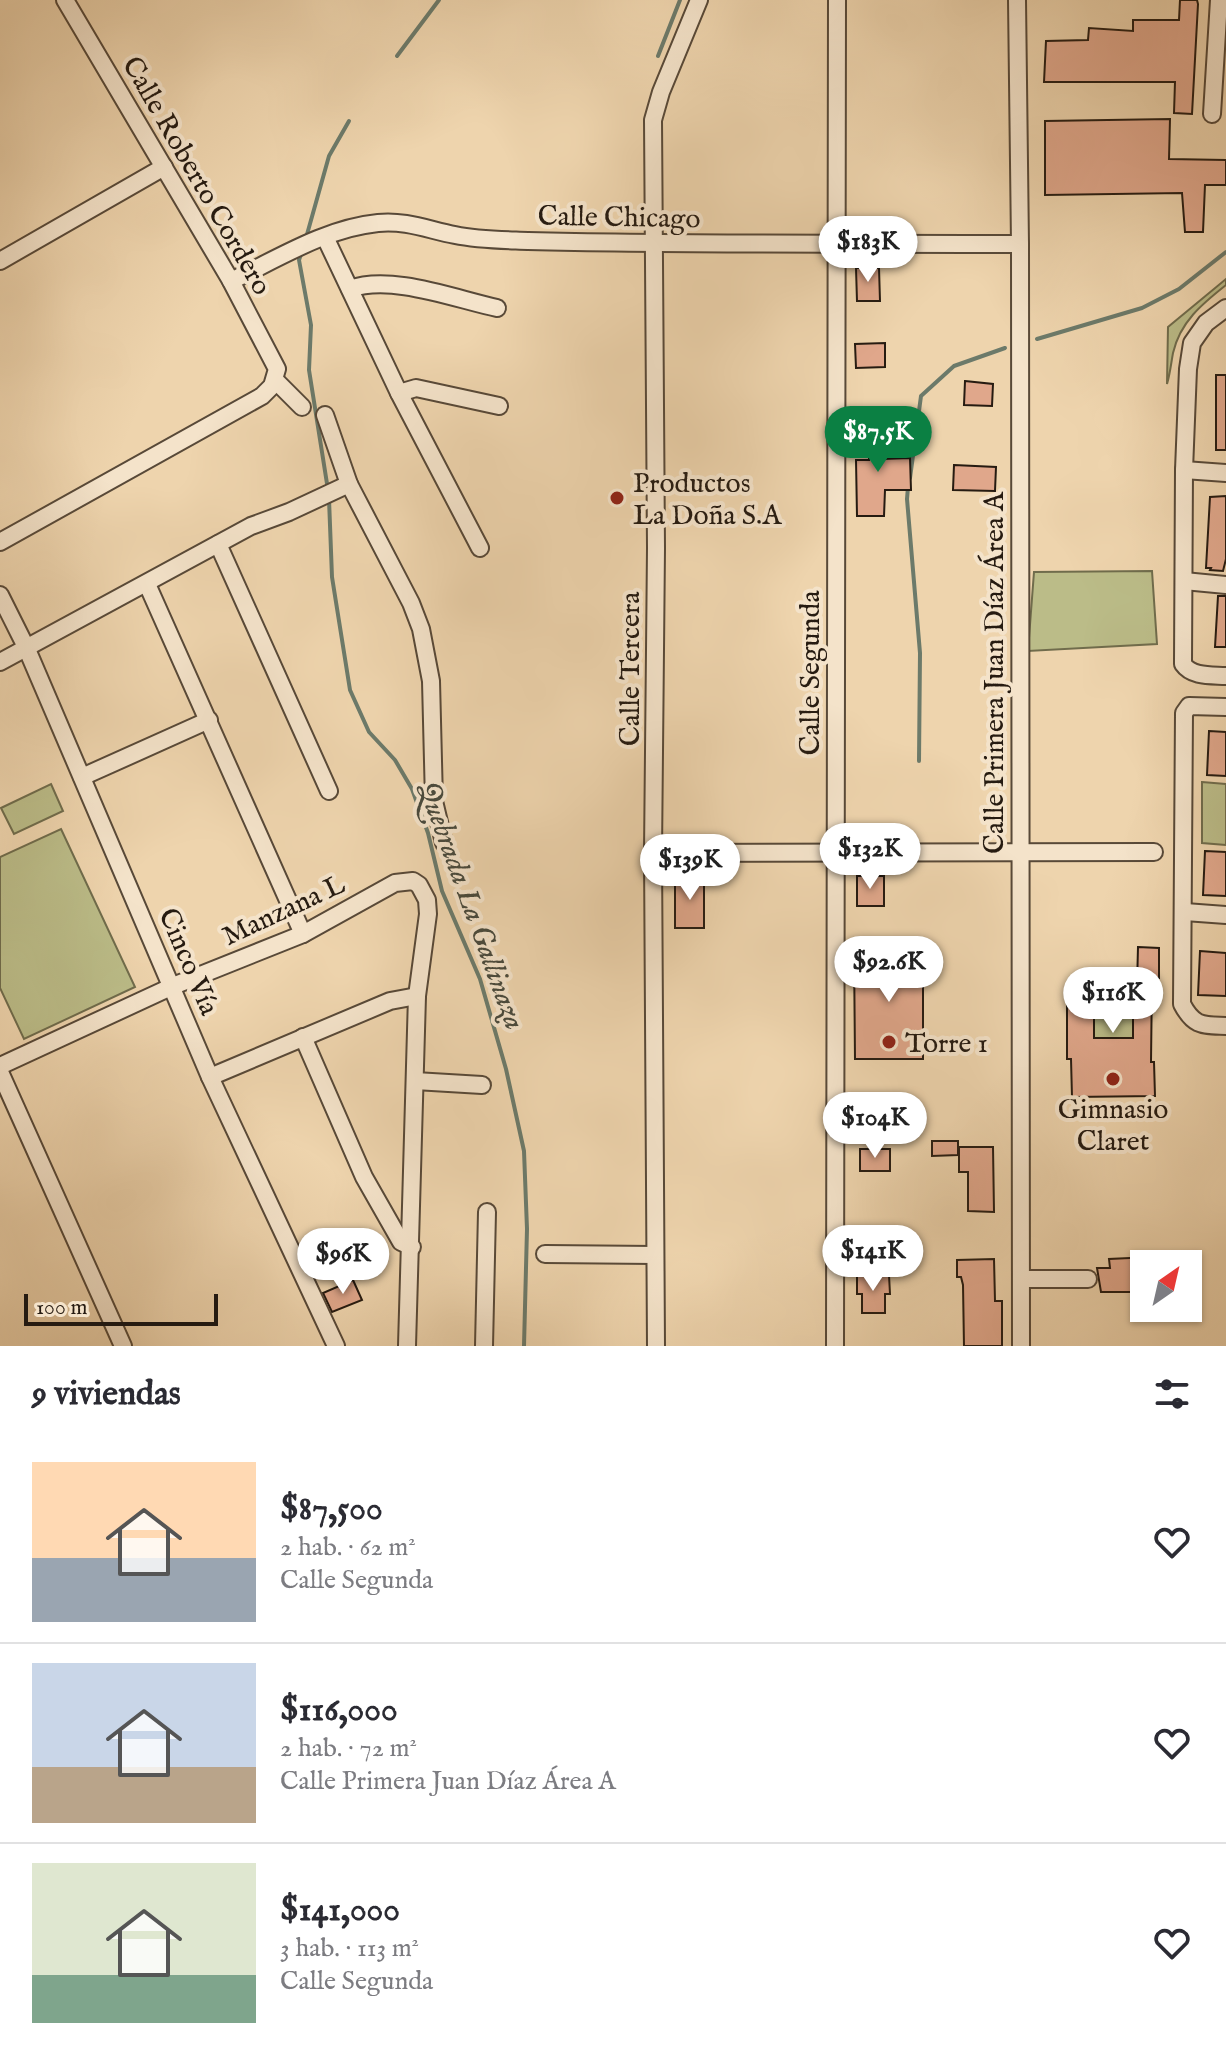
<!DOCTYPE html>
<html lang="es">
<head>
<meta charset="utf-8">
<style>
  body { margin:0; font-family:"IM FELL English",serif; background:#f7f7f7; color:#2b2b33; height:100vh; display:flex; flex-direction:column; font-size:30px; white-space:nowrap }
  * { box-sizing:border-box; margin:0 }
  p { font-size:26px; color:#7c7c81 }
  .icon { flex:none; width:44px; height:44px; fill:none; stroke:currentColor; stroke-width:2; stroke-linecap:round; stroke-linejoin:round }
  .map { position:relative; height:1346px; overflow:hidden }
  .side { display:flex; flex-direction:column; background:#fff; flex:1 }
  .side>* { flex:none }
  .needle { width:52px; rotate:34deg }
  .tools { position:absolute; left:1130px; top:1250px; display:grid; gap:16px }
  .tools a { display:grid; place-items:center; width:72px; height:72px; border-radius:0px; background:#fff; box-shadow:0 2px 6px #0004; font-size:40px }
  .scale { position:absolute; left:24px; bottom:20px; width:194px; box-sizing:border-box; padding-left:8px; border:4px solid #261b11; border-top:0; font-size:22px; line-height:28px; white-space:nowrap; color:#261b11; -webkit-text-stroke:6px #f4e3ca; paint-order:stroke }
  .price { position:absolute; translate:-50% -68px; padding:0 18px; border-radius:28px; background:#fff; color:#222; font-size:26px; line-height:52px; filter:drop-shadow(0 2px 4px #0008) }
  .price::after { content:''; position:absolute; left:50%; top:48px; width:24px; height:18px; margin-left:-12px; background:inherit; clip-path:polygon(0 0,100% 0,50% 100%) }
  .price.on { background:#0b8043; color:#fff }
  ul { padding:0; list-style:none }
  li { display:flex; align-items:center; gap:24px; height:200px; padding:0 32px }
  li+li { border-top:2px solid #e1e1e2 }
  li span { display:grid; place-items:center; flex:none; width:224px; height:160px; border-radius:0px; color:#555 }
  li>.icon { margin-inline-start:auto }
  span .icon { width:96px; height:96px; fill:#fffc; stroke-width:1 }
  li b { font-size:34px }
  h2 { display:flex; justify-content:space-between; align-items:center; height:96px; padding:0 32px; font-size:34px }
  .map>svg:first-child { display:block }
</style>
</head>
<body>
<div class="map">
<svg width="1226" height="1346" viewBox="0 0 1226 1346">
  <rect width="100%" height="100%" fill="#eed4ad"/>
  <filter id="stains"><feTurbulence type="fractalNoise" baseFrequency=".0025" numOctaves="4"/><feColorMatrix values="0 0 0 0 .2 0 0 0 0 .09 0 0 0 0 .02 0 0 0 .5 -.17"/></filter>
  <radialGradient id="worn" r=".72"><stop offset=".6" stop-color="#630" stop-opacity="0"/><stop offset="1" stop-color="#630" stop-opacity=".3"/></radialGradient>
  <g fill="#bbbc88" stroke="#706c4c" stroke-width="2">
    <path d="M1226,279V285C1202,304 1180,322 1173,353C1171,364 1170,374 1167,384L1168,327Z"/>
    <path d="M1152,571L1157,644L1028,651L1034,572Z"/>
    <path d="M1202,782L1226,784V845L1202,843Z"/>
    <path d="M51,784L63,811L14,834L1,808Z"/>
    <path d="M61,829L135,987L24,1039L0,988V857Z"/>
    <rect x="1094" y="1008" width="39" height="30"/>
  </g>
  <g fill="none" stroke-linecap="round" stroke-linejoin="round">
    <g stroke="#6c7a6a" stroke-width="4">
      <path d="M397,56L439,0"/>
      <path d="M658,56L680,0"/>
      <path d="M306,238L329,156L349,121"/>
      <path d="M301,254L299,260L311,325L309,370L328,490"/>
      <path d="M1037,339L1142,308L1179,289L1226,252"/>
      <path d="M910,478L921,396L954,366L1005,348"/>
      <path d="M908,487L907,499L920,653L919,761"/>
      <path d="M329,499L332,577L350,690L369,732L395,760L412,789L428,833L442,891L480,979L506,1069L524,1151L527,1229L524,1346"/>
    </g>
  </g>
  <g fill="#e0a78b" stroke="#261b11" stroke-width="2" fill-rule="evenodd">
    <path d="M1180,0H1197L1198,4L1192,114L1174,113L1175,82H1044L1046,41L1088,40L1089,28L1133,31V20H1179Z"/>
    <path d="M1170,119L1169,159L1226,160V185H1205L1203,232H1185L1182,193L1045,195V121Z"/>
    <path d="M856,268H879L880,301H857Z"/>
    <path d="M885,343V367L856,368L855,344Z"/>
    <rect x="1216" y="375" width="10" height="75"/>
    <path d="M965,381L993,384L992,406L964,405Z"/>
    <path d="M856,427H883V459L910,458L911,490H885L884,516H857L856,460H869V440H856Z"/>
    <path d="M954,465L996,467L995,491L953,490Z"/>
    <path d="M1226,496V559L1223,571L1210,570L1211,568H1206L1210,497Z"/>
    <path d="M1218,596H1226V647H1215Z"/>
    <path d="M1209,731L1226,732V776L1207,775Z"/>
    <path d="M1205,851L1226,852V896L1203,895Z"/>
    <rect x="675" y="876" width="29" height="52"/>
    <rect x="857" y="876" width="27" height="30"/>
    <path d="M1138,947L1159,948V978H1152L1151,1062H1154L1155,1096L1072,1097L1071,1059H1067V986H1137ZM1094,1008H1133V1038H1094Z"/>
    <path d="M854,949H923V1059H855Z"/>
    <path d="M1200,951L1226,953V996L1198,995Z"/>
    <path d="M860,1102H894L893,1126H861Z"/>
    <path d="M932,1141H958V1155L932,1156Z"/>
    <path d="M959,1147H993L994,1212L968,1211V1172H959Z"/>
    <rect x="860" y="1149" width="30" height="22"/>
    <path d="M1130,1258H1144V1292H1101L1097,1268H1110L1109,1259Z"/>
    <path d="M994,1259L995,1301H1002V1346H964L963,1285L961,1277H957V1260Z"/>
    <path d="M889,1275L890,1294H885V1313H862V1294H857V1276Z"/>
    <path d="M353,1280L362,1300L332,1312L323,1293Z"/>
  </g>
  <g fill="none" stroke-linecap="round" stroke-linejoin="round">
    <g stroke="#584938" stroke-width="20">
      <g id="minor">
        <path d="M1017,0L1020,244L1021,1346"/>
        <path d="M1212,114L1219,0"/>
        <path d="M325,237L399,393L480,548"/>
        <path d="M0,261L164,167"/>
        <path d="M231,281C277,259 326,228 378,223C405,220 429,230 455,235C479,240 503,240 528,241C692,245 856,243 1020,244"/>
        <path d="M350,289C391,274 455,299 497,308"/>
        <path d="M1226,308L1206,323L1192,343L1188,369L1184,470L1183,664C1192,677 1211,675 1226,676"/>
        <path d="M275,380L302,407"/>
        <path d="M399,393L416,388L499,406"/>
        <path d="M325,415L349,484L411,603L421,629L431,681L434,801L444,843"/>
        <path d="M1184,470L1226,473"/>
        <path d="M0,542L262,396L272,386L277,369L231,281L65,0"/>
        <path d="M218,544L329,791"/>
        <path d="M1184,581L1226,585"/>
        <path d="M147,584L303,934"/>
        <path d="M0,595L26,647L210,1077L336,1346"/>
        <path d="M0,662L251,526L289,512L349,484"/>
        <path d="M1226,707L1189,706L1184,713L1182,1004C1194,1027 1203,1025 1226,1026"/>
        <path d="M82,777L209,720"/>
        <path d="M653,853L1154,852"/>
        <path d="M1185,912L1226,915"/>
        <path d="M303,1037L364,1177L401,1242L412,1247"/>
        <path d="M0,1066L173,986L303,934L395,883L413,881L419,885L427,900L428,914L417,996L407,1346"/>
        <path d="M0,1072L123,1346"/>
        <path d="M210,1077L390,1001L417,996"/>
        <path d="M415,1081L482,1085"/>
        <path d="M545,1254L655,1255"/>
        <path d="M1021,1279H1088"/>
        <path d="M484,1346L487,1212"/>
        <path d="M656,1346L653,853L656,548L653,120L661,92L699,0"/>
        <path d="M835,1346L837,0"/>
      </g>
    </g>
    <use href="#minor" stroke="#f4e3ca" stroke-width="16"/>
  </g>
  <g fill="#8f2418" stroke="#f4e3ca" stroke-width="3">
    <circle cx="617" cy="498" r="8"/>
    <circle cx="889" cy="1042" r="8"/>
    <circle cx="1113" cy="1079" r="8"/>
  </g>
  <g text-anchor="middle" stroke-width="8" stroke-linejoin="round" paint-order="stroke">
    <g font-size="28" fill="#261b11" stroke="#f4e3ca">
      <text transform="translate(198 175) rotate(60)" y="10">Calle Roberto Cordero</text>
      <text transform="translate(619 216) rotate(1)" y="10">Calle Chicago</text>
      <text transform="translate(629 669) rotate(-90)" y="10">Calle Tercera</text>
      <text transform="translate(809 673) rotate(-90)" y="10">Calle Segunda</text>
      <text transform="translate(993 673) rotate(-90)" y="10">Calle Primera Juan Díaz Área A</text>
      <text transform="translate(283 909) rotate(-25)" y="10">Manzana L</text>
      <text transform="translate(190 961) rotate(67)" y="10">Cinco Vía</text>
    </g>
    <g font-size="28" fill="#261b11" stroke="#f4e3ca" text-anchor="start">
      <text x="633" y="492">Productos<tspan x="633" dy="32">La Doña S.A</tspan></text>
      <text x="905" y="1052">Torre 1</text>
      <text x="1113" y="1118" text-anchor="middle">Gimnasio<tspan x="1113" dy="32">Claret</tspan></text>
    </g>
    <g font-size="30" font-style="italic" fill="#494a3d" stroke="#f4e3ca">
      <text transform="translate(472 905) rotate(70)" y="10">Quebrada La Gallinaza</text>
    </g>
  </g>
  <rect width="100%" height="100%" filter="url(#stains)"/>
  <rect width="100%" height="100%" fill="url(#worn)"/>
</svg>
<div class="tools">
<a><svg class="needle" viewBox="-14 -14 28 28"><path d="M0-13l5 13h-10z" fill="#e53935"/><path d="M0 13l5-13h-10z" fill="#7c7c81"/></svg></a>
</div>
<div class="scale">100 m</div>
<b class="price" style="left:868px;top:284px">$183K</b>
<b class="price on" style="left:878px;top:474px">$87.5K</b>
<b class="price" style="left:870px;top:891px">$132K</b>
<b class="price" style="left:690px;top:902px">$139K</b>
<b class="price" style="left:889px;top:1004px">$92.6K</b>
<b class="price" style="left:1113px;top:1035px">$116K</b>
<b class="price" style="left:875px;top:1160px">$104K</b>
<b class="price" style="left:873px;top:1293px">$141K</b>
<b class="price" style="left:343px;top:1296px">$96K</b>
</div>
<section class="side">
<h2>9 viviendas<svg class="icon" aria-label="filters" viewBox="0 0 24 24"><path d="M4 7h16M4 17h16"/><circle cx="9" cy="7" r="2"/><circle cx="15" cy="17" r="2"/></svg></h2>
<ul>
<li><span style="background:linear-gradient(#ffd9b3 60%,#9aa5b1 0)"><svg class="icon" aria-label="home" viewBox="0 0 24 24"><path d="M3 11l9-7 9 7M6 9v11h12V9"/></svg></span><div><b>$87,500</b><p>2 hab. · 62 m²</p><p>Calle Segunda</p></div><svg class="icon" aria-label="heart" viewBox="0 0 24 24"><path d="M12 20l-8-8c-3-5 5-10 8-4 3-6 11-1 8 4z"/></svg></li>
<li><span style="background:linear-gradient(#c9d6e8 65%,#b9a48a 0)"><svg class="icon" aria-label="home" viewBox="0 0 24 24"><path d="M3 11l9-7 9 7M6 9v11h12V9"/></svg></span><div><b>$116,000</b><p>2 hab. · 72 m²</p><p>Calle Primera Juan Díaz Área A</p></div><svg class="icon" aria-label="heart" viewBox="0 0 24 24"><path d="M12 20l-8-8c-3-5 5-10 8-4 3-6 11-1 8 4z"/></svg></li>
<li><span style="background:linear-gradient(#dfe7d0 70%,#7fa58c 0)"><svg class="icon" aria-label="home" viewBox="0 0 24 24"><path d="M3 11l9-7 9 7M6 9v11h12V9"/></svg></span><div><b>$141,000</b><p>3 hab. · 113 m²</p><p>Calle Segunda</p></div><svg class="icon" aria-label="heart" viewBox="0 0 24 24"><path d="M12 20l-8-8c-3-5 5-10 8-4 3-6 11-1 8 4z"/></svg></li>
</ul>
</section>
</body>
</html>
